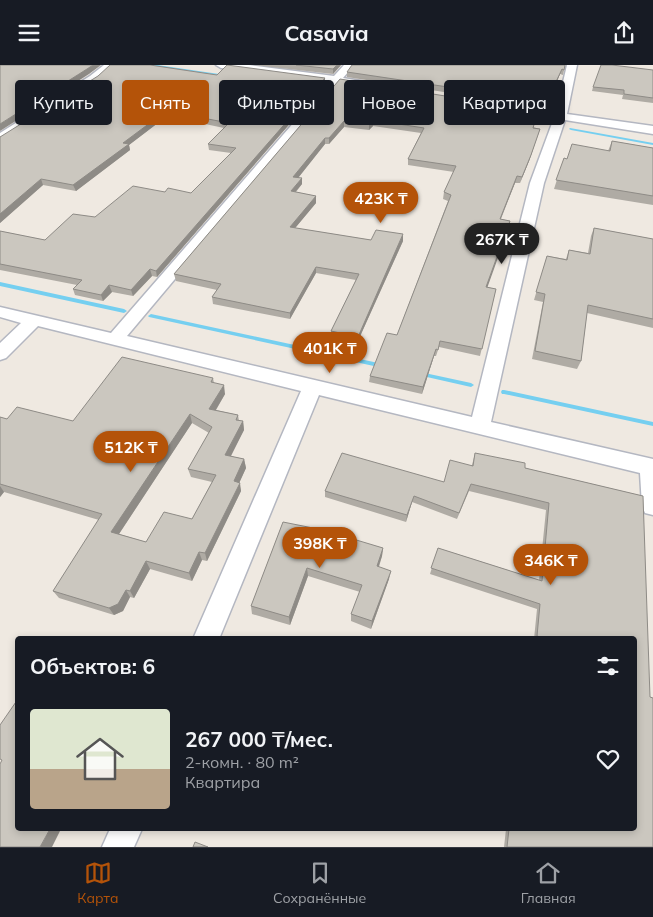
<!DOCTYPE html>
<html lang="ru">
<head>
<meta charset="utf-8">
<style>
  body { margin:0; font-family:Mulish,sans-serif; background:#242831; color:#f1f3f6; height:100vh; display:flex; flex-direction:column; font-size:19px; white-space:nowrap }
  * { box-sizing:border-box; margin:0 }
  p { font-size:16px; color:#9ea1a6 }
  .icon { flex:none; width:28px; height:28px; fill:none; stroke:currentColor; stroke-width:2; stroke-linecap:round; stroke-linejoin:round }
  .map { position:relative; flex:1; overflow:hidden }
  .drawer { position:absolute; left:15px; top:571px; width:622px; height:195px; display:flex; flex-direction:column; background:#171b24; border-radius:5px; box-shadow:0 2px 8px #0003 }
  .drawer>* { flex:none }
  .top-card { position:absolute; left:15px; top:15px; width:624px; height:45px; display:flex; gap:10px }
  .price { position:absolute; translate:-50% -42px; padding:0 11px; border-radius:18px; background:#b45309; color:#fff; font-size:16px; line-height:32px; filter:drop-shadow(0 1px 2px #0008) }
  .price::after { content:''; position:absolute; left:50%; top:30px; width:15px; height:11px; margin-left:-8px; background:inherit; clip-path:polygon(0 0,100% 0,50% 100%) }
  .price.active { background:#222; color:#fff }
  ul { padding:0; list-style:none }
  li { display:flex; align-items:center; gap:15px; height:125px; padding:0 15px }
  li+li { border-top:1px solid #363941 }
  li span { display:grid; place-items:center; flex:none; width:140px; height:100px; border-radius:5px; color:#555 }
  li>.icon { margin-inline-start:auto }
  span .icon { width:60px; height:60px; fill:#fffc; stroke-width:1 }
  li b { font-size:21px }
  h2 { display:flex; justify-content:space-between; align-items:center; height:60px; padding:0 15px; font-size:21px }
  .chip { padding:0 18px; border-radius:5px; background:#171b24; box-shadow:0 2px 8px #0003; font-size:18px; line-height:45px }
  .chip.active { background:#b45309; color:#fff }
  header { display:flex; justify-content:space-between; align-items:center; height:65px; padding:0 15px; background:#171b24; font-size:22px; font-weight:700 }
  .tab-bar { display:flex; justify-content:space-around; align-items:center; height:70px; border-top:1px solid #363941; background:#171b24; font-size:14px; color:#9ea1a6 }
  .tab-bar a { display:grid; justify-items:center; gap:2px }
  .tab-bar .active { color:#b45309 }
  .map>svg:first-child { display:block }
</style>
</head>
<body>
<header><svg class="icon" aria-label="menu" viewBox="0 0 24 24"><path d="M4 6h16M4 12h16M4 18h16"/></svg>Casavia<svg class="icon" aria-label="share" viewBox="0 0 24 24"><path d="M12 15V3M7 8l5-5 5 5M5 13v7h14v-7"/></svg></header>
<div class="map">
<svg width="653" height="782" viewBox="0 0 653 782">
  <rect width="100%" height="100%" fill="#efe9e1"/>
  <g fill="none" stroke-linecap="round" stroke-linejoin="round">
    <g fill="#75cff0" fill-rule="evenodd">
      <path d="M148,0H157L226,10L224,11Z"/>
      <path d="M526,52L552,58L554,59L552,60L527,54H526Z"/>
      <path d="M570,63L653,78V80L571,65L569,64Z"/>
      <path d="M0,217L124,244L127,246L124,248L0,221Z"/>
      <path d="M151,249L383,299L386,301L383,303L149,252L148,251Z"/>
      <path d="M420,307L471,318L474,320L471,322L418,310L417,309L418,308Z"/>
      <path d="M502,325H504L653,357V361L504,329H502L501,327Z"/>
    </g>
    <g stroke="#b4b7c1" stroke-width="3">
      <g id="minor">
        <path d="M104,0H115L98,15L0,77V68L90,11Z"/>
        <path d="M216,0H249L334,11L344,0H354L343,13L367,17L372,20L367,23L339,19L127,271L472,352L530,118L554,53L508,46L502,43L508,40L556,47L567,0H577L567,49L653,61V69L565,55L544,118L491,357L653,394V450L645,448L642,441L640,408L319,330L219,574H193L301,326L38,261L6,293L0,295V278L21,258L0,252V242L111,268L329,17L221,3Z"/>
        <path d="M110,764H142L134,782H102Z"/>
      </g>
    </g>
    <use href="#minor" fill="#fff" fill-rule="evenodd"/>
  </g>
  <g fill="#afaba4" fill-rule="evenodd">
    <path d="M253,0H341L333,9Z"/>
    <path d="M565,0L563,10L560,9L553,26L547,25L540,42L347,12V7Z"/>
    <path d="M157,1L217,10L325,13V18L157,212L152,211L133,231L112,227L103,236L75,230L73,224L77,220L0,205V166L45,175L95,152L165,127L191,128L231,88L209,85L208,79L224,63L167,51L129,80L130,85L76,126L43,120L0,158V72Z"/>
    <path d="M653,5V38L622,34L623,30L592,26L593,22Z"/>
    <path d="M340,14L540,64L529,96L520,118H515L501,154L510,156L487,222L496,224L480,291L439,282L436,291H434L422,329L369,317L370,311L397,270L448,136L443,134L444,127L454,107L408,100V94L421,68L373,61L369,65L344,62L329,79H325L298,113H302V119L296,127L316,131V138L295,163L371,175L403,176L357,278L331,273V266L356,215L316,208L290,254L213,239L212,232L217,225L176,216L174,209Z"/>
    <path d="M612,76L653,83V140L554,124L564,93L567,94L608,86Z"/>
    <path d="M594,163L653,174V263L587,248L581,296L577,304L532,294L543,237L534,235L547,191L566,194L569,185L588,188L591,171Z"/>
    <path d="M213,313L214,318L225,329L216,345L238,350L239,356H243L244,365L230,391L244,394L246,403L239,418L241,426L207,496L202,495L192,516L150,504L134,533L130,532L123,546L114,550L59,533L53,526L99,455L4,427L0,432V352L7,354L73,356ZM192,358L209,368L188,404L191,412L212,417L192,454L146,477L119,469Z"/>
    <path d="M475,388L525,403L643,431L653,782H504L506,764H635V574H534L537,544L430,509L438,483L539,515L546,445L469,426L457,454L412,437L406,457L325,432V426L444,417L472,400Z"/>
    <path d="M283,457L383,483L382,491L379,502L389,514L371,564L351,556V549L360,527L308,511L290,560L252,549L251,541Z"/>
  </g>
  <g fill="#8e8b86">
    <path d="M93,0H101L89,9L0,66V59Z"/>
    <path d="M337,0H341L333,9V4Z"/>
    <path d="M562,4L560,9L553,26L554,21Z"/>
    <path d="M325,13V18L157,212L156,206Z"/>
    <path d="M166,46L167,51L129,80L130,85L76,126L73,120L123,78Z"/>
    <path d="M373,55V61L369,65V59Z"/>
    <path d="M344,56V62L329,79V73Z"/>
    <path d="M540,64L529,96L520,118L522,112Z"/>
    <path d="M325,73V79L294,118L293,112Z"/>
    <path d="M517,111L515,118L498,160L500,154Z"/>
    <path d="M302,113V119L291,132V126Z"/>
    <path d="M41,114L43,120L0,158V149Z"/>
    <path d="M316,131V138L291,168L290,162Z"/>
    <path d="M510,156L509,162L485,229L486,222Z"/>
    <path d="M403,169V176L357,278L358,272Z"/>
    <path d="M316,202V208L290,254V248Z"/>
    <path d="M150,204L152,211L133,231L131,225Z"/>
    <path d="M109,220L112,227L103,236L101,230Z"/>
    <path d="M436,284L434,291L422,329L423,322Z"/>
    <path d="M224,320L225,329L211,353L209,344Z"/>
    <path d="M190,349L192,358L115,475L111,467Z"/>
    <path d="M243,356L244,365L227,399L225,390Z"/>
    <path d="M244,394L246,403L236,425L234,416Z"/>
    <path d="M240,418L241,426L207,496L205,488Z"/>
    <path d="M0,421L4,427L0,432Z"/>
    <path d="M414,431L412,437L406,457L407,450Z"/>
    <path d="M383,483L382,491L376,509L377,501Z"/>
    <path d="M199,487L202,495L192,516L189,508Z"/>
    <path d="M146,496L150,504L134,533L130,526Z"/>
    <path d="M307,503L308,511L290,560L289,552Z"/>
    <path d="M391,506L389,514L371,564L372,556Z"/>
    <path d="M126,525L130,532L123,546L114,550L109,543Z"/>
    <path d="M50,764H61L52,782H40Z"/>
  </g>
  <g fill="#cbc7bf" stroke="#8e8b86" fill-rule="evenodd">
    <path d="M0,0H93L87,4L0,59Z"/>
    <path d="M110,0H150L217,10L227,0L325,13L156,206L150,204L131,225L109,220L101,230L73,224L82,215L0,199V166L45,175L73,149L95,152L133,121L165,127L168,123L191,128L236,83L208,79L229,58L166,46L123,78L129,79L73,120L41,114L0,149V72L98,11Z"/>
    <path d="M296,0H337L333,4Z"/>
    <path d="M352,0H565L564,5L562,4L554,21L548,20L542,36L347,7Z"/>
    <path d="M601,0H612L653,5V33L624,29V25L593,22Z"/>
    <path d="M340,14L538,46L533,63L540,64L531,90L522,112L517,111L500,154L510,156L486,222L496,224L482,284L440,276L438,285L436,284L423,322L370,311L387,268L397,270L451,130L444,127L456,101L408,94L424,63L373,55L369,59L344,56L329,73H325L293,112L302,113L291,126L316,131L290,162L371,175L376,165L403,169L358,272L331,266L359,209L316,202L290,248L212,232L221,219L174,209Z"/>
    <path d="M612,76L653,83V131L556,115L564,93L567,94L572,79L610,86Z"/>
    <path d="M594,163L653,174V254L588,240L581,296L535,286L545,229L536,227L547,191L567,195L569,185L590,189Z"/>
    <path d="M122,292L213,313L211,317L224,320L209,344L238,350L236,355L243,356L225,390L244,394L234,416L240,418L205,488L199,487L189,508L146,496L130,526L126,525L118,539L109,543L53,526L102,449L0,419V352L7,354L17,342L73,356ZM190,349L212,362L188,404L216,410L192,454L164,447L146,477L111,467Z"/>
    <path d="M342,388L444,417L450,395L473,401L475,388L525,398V403L643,431L650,632L653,633V782H507L509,764H635V574H547L537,571L540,539L431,503L438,483L542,516L549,438L471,419L459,448L414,431L407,450L325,426Z"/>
    <path d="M283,457L323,465L383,483L377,501L391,506L372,556L351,549L362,520L307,503L289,552L251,541Z"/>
    <path d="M18,634V764H50L40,782H0V699L2,695L0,694V660Z"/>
    <path d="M195,777L208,782H193Z"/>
  </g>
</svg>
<b class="price" style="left:381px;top:159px">423K ₸</b>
<b class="price active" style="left:502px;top:200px">267K ₸</b>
<b class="price" style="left:330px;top:309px">401K ₸</b>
<b class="price" style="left:131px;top:408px">512K ₸</b>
<b class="price" style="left:320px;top:504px">398K ₸</b>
<b class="price" style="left:551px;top:521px">346K ₸</b>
<div class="top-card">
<a class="chip">Купить</a>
<a class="chip active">Снять</a>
<a class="chip">Фильтры</a>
<a class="chip">Новое</a>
<a class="chip">Квартира</a>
</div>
<section class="drawer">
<h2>Объектов: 6<svg class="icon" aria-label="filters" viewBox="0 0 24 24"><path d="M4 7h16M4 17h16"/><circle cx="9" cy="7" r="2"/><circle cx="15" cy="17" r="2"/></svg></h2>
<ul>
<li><span style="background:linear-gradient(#dfe7d0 60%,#b9a48a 0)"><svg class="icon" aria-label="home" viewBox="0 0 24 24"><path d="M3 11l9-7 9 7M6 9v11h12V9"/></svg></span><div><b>267 000 ₸/мес.</b><p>2-комн. · 80 m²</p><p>Квартира</p></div><svg class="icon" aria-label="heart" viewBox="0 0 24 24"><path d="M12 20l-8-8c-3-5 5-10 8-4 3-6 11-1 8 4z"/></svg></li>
</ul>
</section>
</div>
<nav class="tab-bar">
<a class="active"><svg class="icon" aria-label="map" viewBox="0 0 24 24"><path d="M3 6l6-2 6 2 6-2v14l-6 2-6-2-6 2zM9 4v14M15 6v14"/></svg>Карта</a>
<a><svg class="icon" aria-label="saved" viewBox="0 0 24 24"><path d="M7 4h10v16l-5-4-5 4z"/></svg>Сохранённые</a>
<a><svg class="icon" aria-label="home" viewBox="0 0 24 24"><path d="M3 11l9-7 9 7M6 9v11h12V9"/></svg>Главная</a>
</nav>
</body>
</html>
